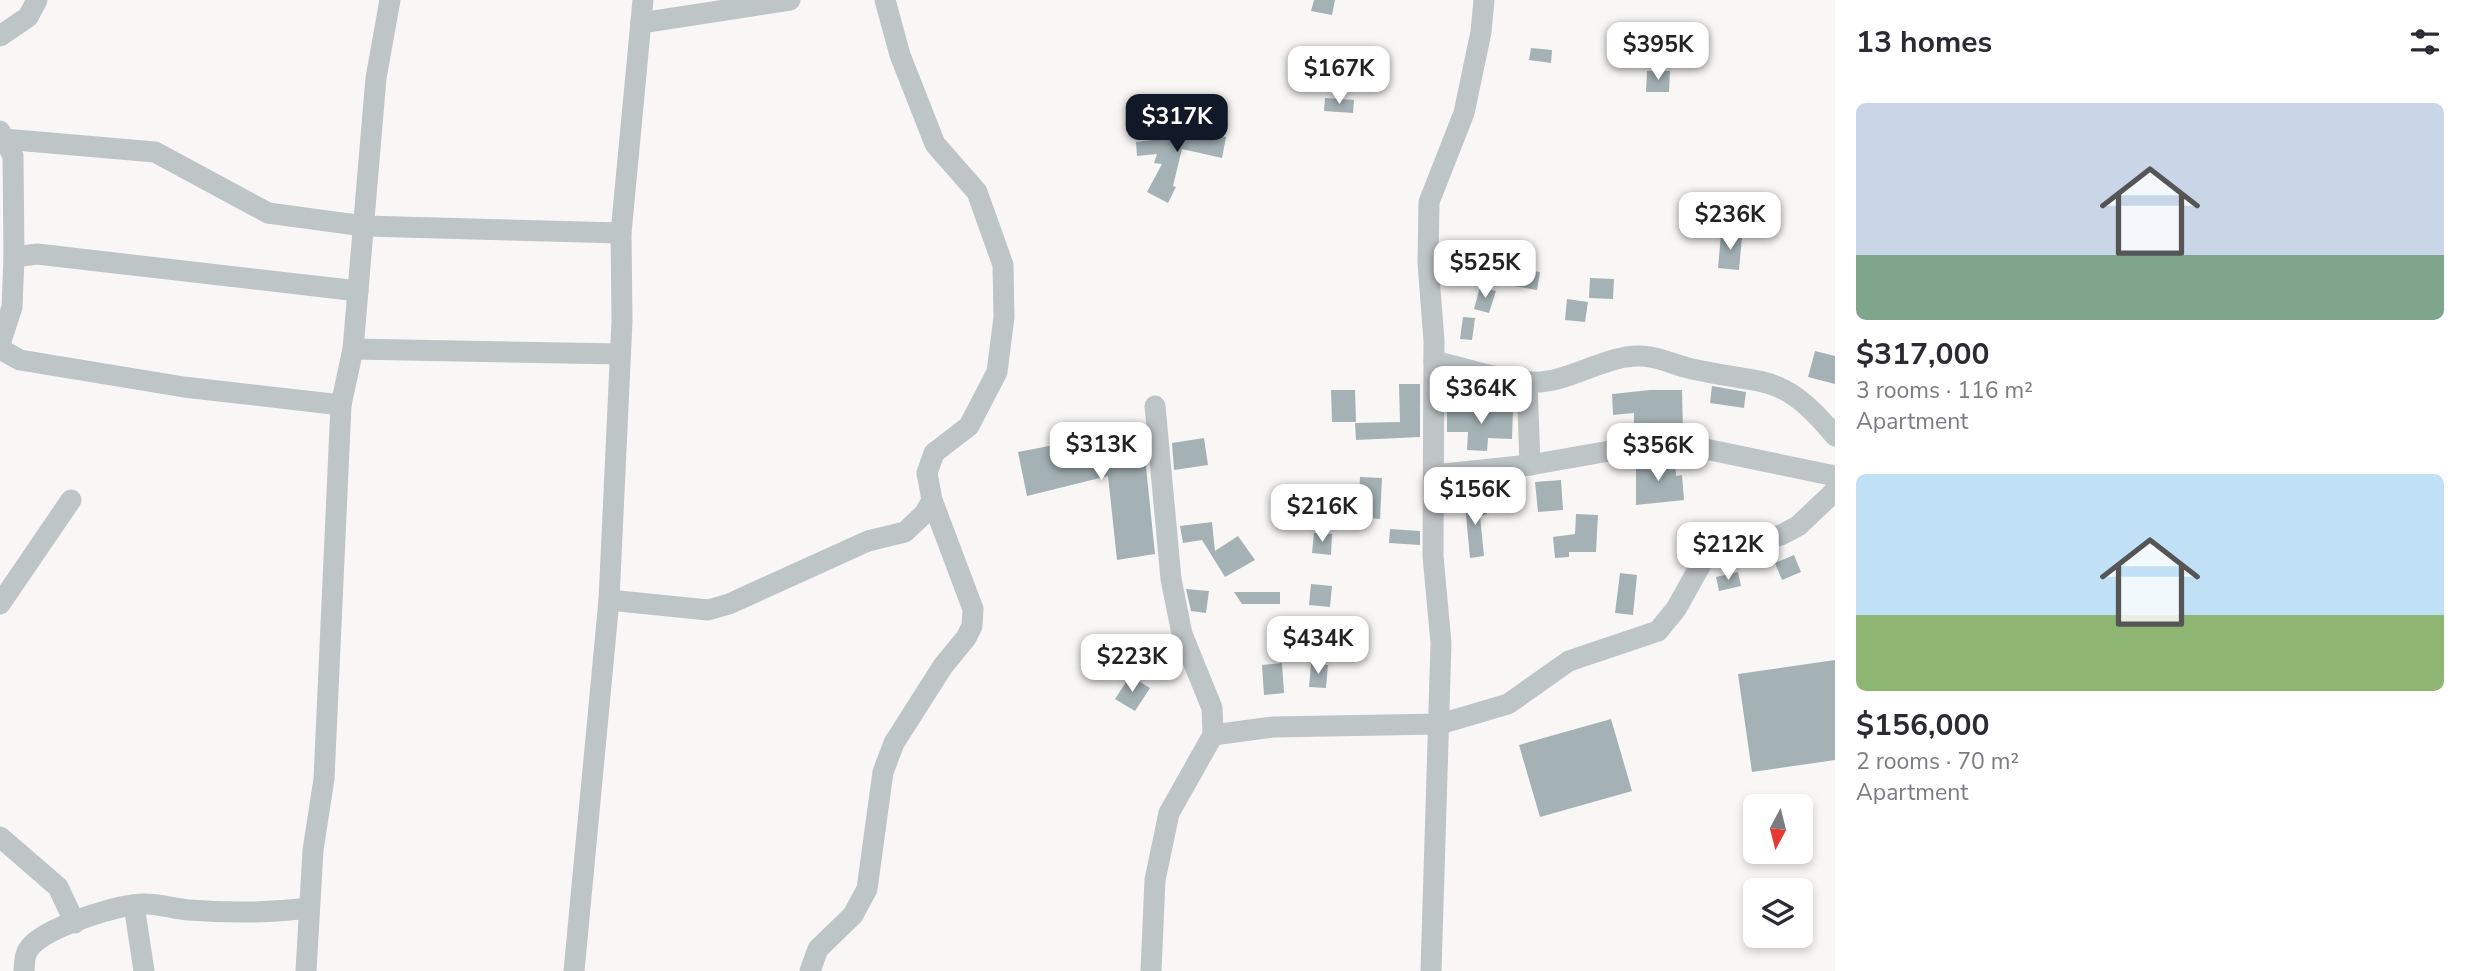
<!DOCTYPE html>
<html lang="en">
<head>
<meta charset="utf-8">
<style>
  body { margin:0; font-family:"Nunito Sans",sans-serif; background:#f2f2f3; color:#2b2b33; height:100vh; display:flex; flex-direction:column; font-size:26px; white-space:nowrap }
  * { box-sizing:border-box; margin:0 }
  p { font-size:23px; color:#7c7c81 }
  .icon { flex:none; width:38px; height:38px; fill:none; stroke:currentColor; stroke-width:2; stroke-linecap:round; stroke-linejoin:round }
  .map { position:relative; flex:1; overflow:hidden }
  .panel { display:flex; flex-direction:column; background:#fff; width:630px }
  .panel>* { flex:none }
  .needle { width:46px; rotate:187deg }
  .tools { position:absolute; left:1743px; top:794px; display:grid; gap:14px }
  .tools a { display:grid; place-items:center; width:70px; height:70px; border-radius:10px; background:#fff; box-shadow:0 4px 10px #0003; font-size:35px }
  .price { position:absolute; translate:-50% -60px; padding:0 16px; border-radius:14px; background:#fff; color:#222; font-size:23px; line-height:46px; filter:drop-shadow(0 2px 4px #0008) }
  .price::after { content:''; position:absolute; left:50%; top:42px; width:21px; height:16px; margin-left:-10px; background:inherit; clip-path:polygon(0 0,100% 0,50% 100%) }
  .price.selected { background:#111827; color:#fff }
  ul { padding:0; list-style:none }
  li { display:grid; align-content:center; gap:14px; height:371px; padding:0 21px }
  li span { display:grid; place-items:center; height:217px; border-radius:10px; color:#555 }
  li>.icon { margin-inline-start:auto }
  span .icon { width:126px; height:126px; fill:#fffc; stroke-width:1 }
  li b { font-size:30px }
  h2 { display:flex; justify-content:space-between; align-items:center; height:84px; padding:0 21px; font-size:30px }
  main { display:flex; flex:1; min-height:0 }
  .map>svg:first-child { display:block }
</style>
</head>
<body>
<main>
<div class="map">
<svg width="1835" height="971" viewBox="0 0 1835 971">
  <rect width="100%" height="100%" fill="#f8f7f5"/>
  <g fill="#a5b2b5">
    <path d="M1314,0H1335L1332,15L1311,11Z"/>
    <path d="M1531,48L1552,50L1551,63L1529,60Z"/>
    <path d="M1647,71H1670L1669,92H1646Z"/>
    <path d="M1325,98L1354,100L1353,113L1324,111Z"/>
    <path d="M1166,122L1203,129V132L1226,137L1222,158L1182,149L1173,186L1176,187L1168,203L1147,192L1162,164L1154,163L1157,154L1137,156L1136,142L1161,139Z"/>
    <path d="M1721,235L1742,237L1739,270L1718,268Z"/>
    <path d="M1517,269L1540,272L1537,290L1514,286Z"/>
    <path d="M1590,278L1614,279L1613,299L1589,298Z"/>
    <path d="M1480,287L1496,291L1489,313L1474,309Z"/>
    <path d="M1567,299L1588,302L1585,322L1565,320Z"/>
    <path d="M1463,317L1475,318L1472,340L1460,339Z"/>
    <path d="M1815,351L1835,356V384L1808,377Z"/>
    <path d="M1399,384H1420V437L1356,440L1355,423L1400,422Z"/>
    <path d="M1712,386L1746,392L1744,408L1710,403Z"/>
    <path d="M1331,390H1355L1356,422H1332Z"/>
    <path d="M1650,390H1682L1683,433L1634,436V413L1613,415L1612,394Z"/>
    <path d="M1492,408L1513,409L1512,439L1488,438L1487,451L1467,450L1468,432H1447V410L1492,411Z"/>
    <path d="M1142,428L1155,554L1117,560L1108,476L1027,496L1018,452Z"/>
    <path d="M1204,438L1208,465L1174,470L1172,443Z"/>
    <path d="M1675,460L1676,476L1682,475L1684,500L1636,505V462Z"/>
    <path d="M1360,477L1382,478L1380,519L1358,517Z"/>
    <path d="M1561,480L1563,510L1538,512L1535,482Z"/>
    <path d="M1483,499L1487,514L1480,516L1484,556L1470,558L1465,504Z"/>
    <path d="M1576,514L1598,515L1596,552H1569V557L1555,558L1553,537L1575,534Z"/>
    <path d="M1212,522L1215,551L1238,536L1255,560L1225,577L1202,540L1183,543L1180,526Z"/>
    <path d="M1390,529L1420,531V545L1389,543Z"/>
    <path d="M1314,533L1332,534L1331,555L1312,553Z"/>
    <path d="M1794,555L1801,572L1782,580L1775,563Z"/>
    <path d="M1738,572L1741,586L1719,591L1716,577Z"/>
    <path d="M1620,573L1637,575L1633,615L1615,613Z"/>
    <path d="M1311,584L1332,586L1330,607L1309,605Z"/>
    <path d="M1186,589L1209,591L1206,613L1191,611Z"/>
    <path d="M1234,592H1280V604H1242Z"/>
    <path d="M1835,660V760L1752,772L1738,674Z"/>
    <path d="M1282,663L1284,693L1264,695L1262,665Z"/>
    <path d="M1311,664L1328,665L1326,688L1309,687Z"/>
    <path d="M1130,676L1150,688L1135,711L1115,699Z"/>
    <path d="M1611,719L1632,791L1540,817L1519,745Z"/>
  </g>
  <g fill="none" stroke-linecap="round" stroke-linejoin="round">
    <g stroke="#bec5c7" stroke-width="21">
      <path d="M641,23L790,0"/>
      <path d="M0,36L28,17L37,0"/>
      <path d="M0,131L13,156L14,257L12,307L0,344"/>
      <path d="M4,139L155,152L268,213L364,226L621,233"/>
      <path d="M14,257L37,254L358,291"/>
      <path d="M0,349L20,360L184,387L341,405"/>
      <path d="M353,349L620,354"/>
      <path d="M1434,361C1466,368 1500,381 1533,382C1564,383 1595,362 1626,357C1655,353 1666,363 1692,369C1765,385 1783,372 1835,436"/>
      <path d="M1527,381L1530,465"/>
      <path d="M1155,406L1171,579L1182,634L1212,708L1213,735L1273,727L1440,724L1508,704L1569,661L1658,631L1676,609L1704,559L1728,547L1781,535L1798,526L1835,491"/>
      <path d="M1434,475L1530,465L1615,450L1691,446L1835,476"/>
      <path d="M609,600L708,610L729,604L868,541L905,532L925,513L932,500"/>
      <path d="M0,604L71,500"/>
      <path d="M0,837L58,887L75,923"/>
      <path d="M134,905L144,971"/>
      <path d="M24,971C25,961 24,954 31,946C48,927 120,903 146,904C160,904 175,909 189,910C228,913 269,913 308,908"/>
      <path d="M306,971L313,850L324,779L341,405L353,349L376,78L390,0"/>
      <path d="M574,971L609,600L622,321L621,233L643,0"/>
      <path d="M810,971L818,949L853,915L867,889L883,772L894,743L943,666L966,638L972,626L973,609L932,500L927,473L934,453L969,426L997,372L1004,317L1003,265L977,192L935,144L900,55L885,0"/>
      <path d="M1151,971L1155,880L1169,813L1213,735"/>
      <path d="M1431,971L1441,643L1433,556L1434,341L1428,263L1429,202L1464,113L1481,32L1484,0"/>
    </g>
  </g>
</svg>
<div class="tools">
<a><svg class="needle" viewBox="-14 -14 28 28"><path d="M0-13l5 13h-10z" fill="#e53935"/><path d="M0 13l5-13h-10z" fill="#7c7c81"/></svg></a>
<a><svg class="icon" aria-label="layers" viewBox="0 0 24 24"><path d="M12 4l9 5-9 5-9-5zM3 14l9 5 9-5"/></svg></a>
</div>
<b class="price" style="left:1658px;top:82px">$395K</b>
<b class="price" style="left:1339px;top:106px">$167K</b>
<b class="price selected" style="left:1177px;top:154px">$317K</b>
<b class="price" style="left:1730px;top:252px">$236K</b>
<b class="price" style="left:1485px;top:300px">$525K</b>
<b class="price" style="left:1481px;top:426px">$364K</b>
<b class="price" style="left:1101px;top:482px">$313K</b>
<b class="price" style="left:1658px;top:483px">$356K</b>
<b class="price" style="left:1475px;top:527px">$156K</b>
<b class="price" style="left:1322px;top:544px">$216K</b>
<b class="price" style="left:1728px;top:582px">$212K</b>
<b class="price" style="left:1318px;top:676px">$434K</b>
<b class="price" style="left:1132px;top:694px">$223K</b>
</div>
<section class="panel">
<h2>13 homes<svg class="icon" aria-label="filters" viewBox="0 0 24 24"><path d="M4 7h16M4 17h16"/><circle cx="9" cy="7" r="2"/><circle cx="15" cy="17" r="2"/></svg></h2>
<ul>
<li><span style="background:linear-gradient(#c9d6e8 70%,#7fa58c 0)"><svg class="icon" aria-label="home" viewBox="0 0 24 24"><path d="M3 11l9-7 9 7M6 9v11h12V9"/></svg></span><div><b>$317,000</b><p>3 rooms · 116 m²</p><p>Apartment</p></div></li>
<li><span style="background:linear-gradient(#bfe0f5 65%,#8fb573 0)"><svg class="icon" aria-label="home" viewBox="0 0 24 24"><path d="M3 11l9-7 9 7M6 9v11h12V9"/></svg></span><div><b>$156,000</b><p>2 rooms · 70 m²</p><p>Apartment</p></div></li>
</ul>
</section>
</main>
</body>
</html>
